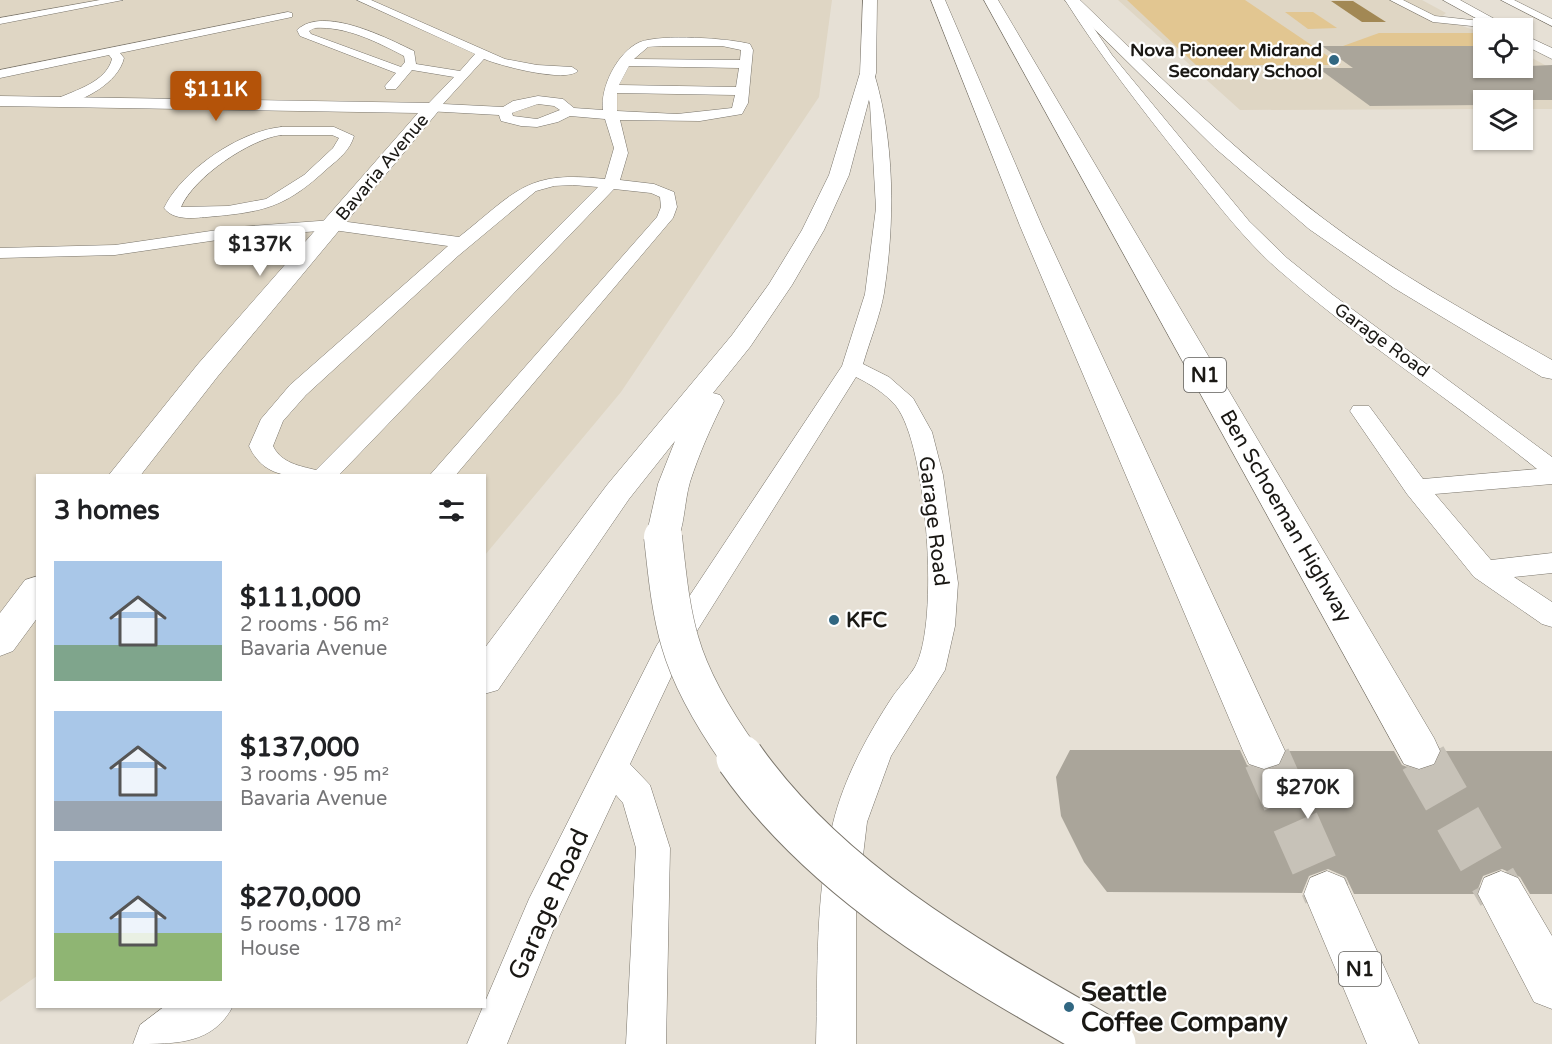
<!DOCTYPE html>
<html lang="en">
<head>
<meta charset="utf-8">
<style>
  body { margin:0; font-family:"Varela Round",sans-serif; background:#f6f6f6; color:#202124; height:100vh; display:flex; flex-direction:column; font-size:22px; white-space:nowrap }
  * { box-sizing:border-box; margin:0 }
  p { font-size:20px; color:#757577 }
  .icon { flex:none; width:33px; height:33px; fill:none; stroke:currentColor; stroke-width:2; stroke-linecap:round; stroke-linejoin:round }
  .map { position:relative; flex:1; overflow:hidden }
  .panel { position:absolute; left:36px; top:474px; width:450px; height:534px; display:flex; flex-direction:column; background:#fff; border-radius:0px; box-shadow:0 2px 4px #0004 }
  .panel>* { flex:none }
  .controls { position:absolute; left:1473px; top:18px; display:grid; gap:12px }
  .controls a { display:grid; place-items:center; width:60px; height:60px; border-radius:0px; background:#fff; box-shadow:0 2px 4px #0004; font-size:30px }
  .price { position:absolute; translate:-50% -51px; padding:0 14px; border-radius:6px; background:#fff; color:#222; font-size:20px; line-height:39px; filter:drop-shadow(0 2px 3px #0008) }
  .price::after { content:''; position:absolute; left:50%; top:36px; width:18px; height:14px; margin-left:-9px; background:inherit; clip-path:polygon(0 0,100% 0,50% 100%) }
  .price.active { background:#b45309; color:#fff }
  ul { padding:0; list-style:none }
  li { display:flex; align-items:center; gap:18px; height:150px; padding:0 18px }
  li span { display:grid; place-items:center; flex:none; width:168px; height:120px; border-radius:0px; color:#555 }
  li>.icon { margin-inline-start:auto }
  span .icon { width:72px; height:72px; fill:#fffc; stroke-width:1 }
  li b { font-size:26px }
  h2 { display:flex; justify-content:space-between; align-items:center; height:72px; padding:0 18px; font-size:26px }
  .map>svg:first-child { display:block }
</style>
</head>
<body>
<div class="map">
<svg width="1552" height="1044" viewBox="0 0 1552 1044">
  <rect width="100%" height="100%" fill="#e6e0d5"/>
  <g fill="#dfd6c4">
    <path d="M0,0H832L819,97L621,392L485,555L484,476H38L37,976L0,1002Z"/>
    <path d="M1118,0H1422L1446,13L1441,17L1447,21L1483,33L1484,68H1522L1523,53L1552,69V109H1523L1522,100H1484L1483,109L1240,110Z"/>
  </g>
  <g fill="#e2c691">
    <path d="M1127,0H1245L1341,65H1196Z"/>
    <path d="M1285,12H1313L1337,28L1308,29Z"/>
    <path d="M1379,33H1480L1483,35V63L1378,71L1343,46Z"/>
  </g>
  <path fill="#a28854" d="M1331,1H1353L1386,22H1362Z"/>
  <g fill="#aaa59a">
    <path d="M1322,46H1484V68L1552,65V100H1484V105L1370,106L1318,68H1353Z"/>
    <path d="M1070,750H1240L1247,765L1263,771L1280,766L1287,751H1394L1402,765L1418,771L1435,766L1442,751H1552V894H1530L1520,877L1502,869L1483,876L1476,894H1354L1346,877L1328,869L1309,876L1302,893L1107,892L1084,862L1061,816L1056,777Z"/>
  </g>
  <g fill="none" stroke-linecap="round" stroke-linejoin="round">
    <g stroke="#c7c2b8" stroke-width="38" stroke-dasharray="38 19" stroke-linecap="butt">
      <path d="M1264,751L1268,759"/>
      <path d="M1419,751L1424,759"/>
    </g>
    <g stroke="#c7c2b8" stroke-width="47" stroke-dasharray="47 23" stroke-linecap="butt">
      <path d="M1267,758L1327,894"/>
      <path d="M1423,758L1501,894"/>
    </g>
    <g stroke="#79746a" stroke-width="1">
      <g id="lane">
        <path d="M100,0H123L0,24V18Z"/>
        <path d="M357,0H371L505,59L537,65L572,67L578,71C565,83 501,66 484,59L443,104L503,107L513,101L538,96L563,99L574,108L603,110C600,88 617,52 640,42C661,34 728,38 750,44L753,50L748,103L742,114L700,121L620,120L628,153L620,180L654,184L674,192L677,207L673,218L455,476H429L657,217L661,207L660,197L651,193L614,189L338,476C303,476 266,484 249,446L261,419L290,385L448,246L333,230L238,237L115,255L0,258V248L115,245L238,227L333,220L459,237C517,191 526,170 605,179L614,148L605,119L570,116L558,122L537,127L521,126L501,121L499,115L427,111V105L454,77L412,70L396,89H386L385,86L396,73L300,36L297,30C323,5 387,38 414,51L416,64L460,71L475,54ZM315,28C346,26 377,42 404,56L405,62L401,67L311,34L309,31ZM662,46H722L741,50L740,60L634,59L648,47ZM629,66L739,68L736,87L619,85ZM617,93L735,95L732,108L677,114L617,111ZM538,104L554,106L560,110L537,119L513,116L512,113ZM573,185L598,187L316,470C300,466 281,463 273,446L283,421L306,395L458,256L536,191L554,186Z"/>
        <path d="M1065,0H1075L1112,55L1249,221L1287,258L1333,295L1552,457V484L1435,494L1491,560L1552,553V573L1514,577L1552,602V627L1542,624L1474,577L1407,494L1350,411L1353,406H1369L1423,479L1537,469C1452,400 1357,339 1275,267C1240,235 1212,197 1183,161C1141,108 1101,57 1065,0Z"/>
        <path d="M1390,0H1403L1435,16L1499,23L1505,26L1491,28L1433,22Z"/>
        <path d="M1501,0H1514L1552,19V26Z"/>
        <path d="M288,12L292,13V17L120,53L124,58C118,83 85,100 61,106L56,105V99C76,90 106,82 112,59L109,55L0,78V70Z"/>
        <path d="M868,69L874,73C895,142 895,221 884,293C880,316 870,340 863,364L889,377L913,398L932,432L943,475L958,583L955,626L945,670L891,756L867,822L856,914V1044H816C818,971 815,894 833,823C844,778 868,734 893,696C900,686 909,677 915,667C940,623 927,445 896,406C885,393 870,384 856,377L680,658L630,764L650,785L670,848L666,1044H626L636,848L623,803L616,795L557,921L507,1044H467L529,899L657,645L842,366L865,294L876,208L870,104L862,73Z"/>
        <path d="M281,127H334L354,136C350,150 339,159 328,168C285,208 264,212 207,217C193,218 174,221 164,208C182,170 240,131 281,127ZM281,135H332L339,138L333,148L304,175L266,199L228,206L181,207C194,177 250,139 281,135Z"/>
      </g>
    </g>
    <g stroke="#79746a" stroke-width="1">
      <g id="street">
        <path d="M0,96L432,103L441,108L218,376L140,476H108L198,364L418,113L0,106Z"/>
        <path d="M38,576V617L13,651L0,656V613L25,580Z"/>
      </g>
    </g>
    <g stroke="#79746a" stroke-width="1">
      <g id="secondary">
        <path d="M1443,0H1460L1511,28H1494Z"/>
        <path d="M1522,34L1552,48V59L1522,44Z"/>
      </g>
    </g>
    <g stroke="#79746a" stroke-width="1">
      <g id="highway">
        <path d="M863,0H877L876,73L849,175L824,230L792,285L750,347L713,393L720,395L724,401C711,427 699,454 690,482C684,502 685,528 675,545L663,549L651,545L646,537L658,484L675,441L629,499L498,690L484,694V649L607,485L732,335L769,284L802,230L829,175L860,73Z"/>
        <path d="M931,0H945L1042,226L1285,751L1279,764L1264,769L1249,764L1243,751L1020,226Z"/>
        <path d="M984,0H998L1434,738L1440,751L1434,764L1419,769L1404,764Z"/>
        <path d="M1065,0H1080C1159,76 1236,153 1324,219C1395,273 1474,316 1552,360V379L1542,377L1394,288L1309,229L1215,148Z"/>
        <path d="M1327,871L1344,878L1419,1044H1367L1304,894L1310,878Z"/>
        <path d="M1501,871L1518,878L1552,936V1009L1534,1002L1478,894L1484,878Z"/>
        <path d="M165,1006H233C213,1044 178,1044 133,1044L140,1025Z"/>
      </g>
    </g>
    <use href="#lane" fill="#fff" fill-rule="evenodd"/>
    <use href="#street" fill="#fff" fill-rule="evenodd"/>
    <use href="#secondary" fill="#fff" fill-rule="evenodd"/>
    <use href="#highway" fill="#fff" fill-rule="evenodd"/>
    <g stroke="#79746a" stroke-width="39" stroke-linecap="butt">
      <path id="highway-bridge-far1" d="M663,537C667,572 670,608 680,642C692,684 717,724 742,759"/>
    </g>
    <g stroke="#79746a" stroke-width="49" stroke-linecap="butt">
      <path id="highway-bridge" d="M740,758C831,888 978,967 1112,1044"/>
    </g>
    <use href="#highway-bridge-far1" stroke="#fff" stroke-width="38"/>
    <use href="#highway-bridge" stroke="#fff" stroke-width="47"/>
  </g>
  <g fill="#316782" stroke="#fff" stroke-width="2">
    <circle cx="1334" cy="60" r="6"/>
    <circle cx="834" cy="620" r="6"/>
    <circle cx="1069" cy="1007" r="6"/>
  </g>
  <g text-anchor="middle" stroke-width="4.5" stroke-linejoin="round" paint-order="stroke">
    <g font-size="18" font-weight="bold" fill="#1a1814" stroke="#fff" text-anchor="end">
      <text x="1322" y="56">Nova Pioneer Midrand<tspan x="1322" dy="21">Secondary School</tspan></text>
    </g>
    <g font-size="18" fill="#1a1814" stroke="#fff">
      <text transform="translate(382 167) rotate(-50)" y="6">Bavaria Avenue</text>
      <text transform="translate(1382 340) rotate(36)" y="6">Garage Road</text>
    </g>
    <g fill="#fff" stroke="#5f5d5a" stroke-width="1.5">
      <rect x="1184" y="358" width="42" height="34" rx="4.5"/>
      <rect x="1339" y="952" width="42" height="34" rx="4.5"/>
    </g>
    <g font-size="20" font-weight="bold" fill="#1a1814">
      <text x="1205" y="382">N1</text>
      <text x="1360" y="976">N1</text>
    </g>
    <g font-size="21" fill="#1a1814" stroke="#fff">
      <text transform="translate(1286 516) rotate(60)" y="7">Ben Schoeman Highway</text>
      <text transform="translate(934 521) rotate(83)" y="7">Garage Road</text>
    </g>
    <g font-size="21" font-weight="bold" fill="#1a1814" stroke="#fff" text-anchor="start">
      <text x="846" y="627">KFC</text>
    </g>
    <g font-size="26" fill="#1a1814" stroke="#fff">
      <text transform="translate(548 904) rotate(-66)" y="9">Garage Road</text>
    </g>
    <g font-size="26" font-weight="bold" fill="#1a1814" stroke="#fff" text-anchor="start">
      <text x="1081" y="1001">Seattle<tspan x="1081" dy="30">Coffee Company</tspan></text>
    </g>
  </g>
</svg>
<div class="controls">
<a><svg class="icon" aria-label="locate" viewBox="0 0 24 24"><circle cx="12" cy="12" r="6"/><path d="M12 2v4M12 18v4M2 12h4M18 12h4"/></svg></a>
<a><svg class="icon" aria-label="layers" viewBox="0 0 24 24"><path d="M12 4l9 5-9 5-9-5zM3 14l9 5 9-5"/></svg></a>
</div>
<b class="price active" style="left:216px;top:122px">$111K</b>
<b class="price" style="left:260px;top:277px">$137K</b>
<b class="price" style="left:1308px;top:820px">$270K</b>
<section class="panel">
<h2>3 homes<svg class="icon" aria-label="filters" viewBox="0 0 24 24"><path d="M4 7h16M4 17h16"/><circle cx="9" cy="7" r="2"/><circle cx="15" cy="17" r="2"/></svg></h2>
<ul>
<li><span style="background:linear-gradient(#a9c7e8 70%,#7fa58c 0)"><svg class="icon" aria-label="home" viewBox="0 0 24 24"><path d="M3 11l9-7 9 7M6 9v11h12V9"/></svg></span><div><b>$111,000</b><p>2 rooms · 56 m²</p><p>Bavaria Avenue</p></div></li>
<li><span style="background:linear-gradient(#a9c7e8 75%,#9aa5b1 0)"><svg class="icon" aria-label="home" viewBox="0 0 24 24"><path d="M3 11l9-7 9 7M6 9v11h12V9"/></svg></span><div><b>$137,000</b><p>3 rooms · 95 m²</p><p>Bavaria Avenue</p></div></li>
<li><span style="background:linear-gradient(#a9c7e8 60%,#8fb573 0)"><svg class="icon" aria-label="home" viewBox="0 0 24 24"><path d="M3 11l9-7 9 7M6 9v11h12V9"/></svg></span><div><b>$270,000</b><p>5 rooms · 178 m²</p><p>House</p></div></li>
</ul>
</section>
</div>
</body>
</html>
